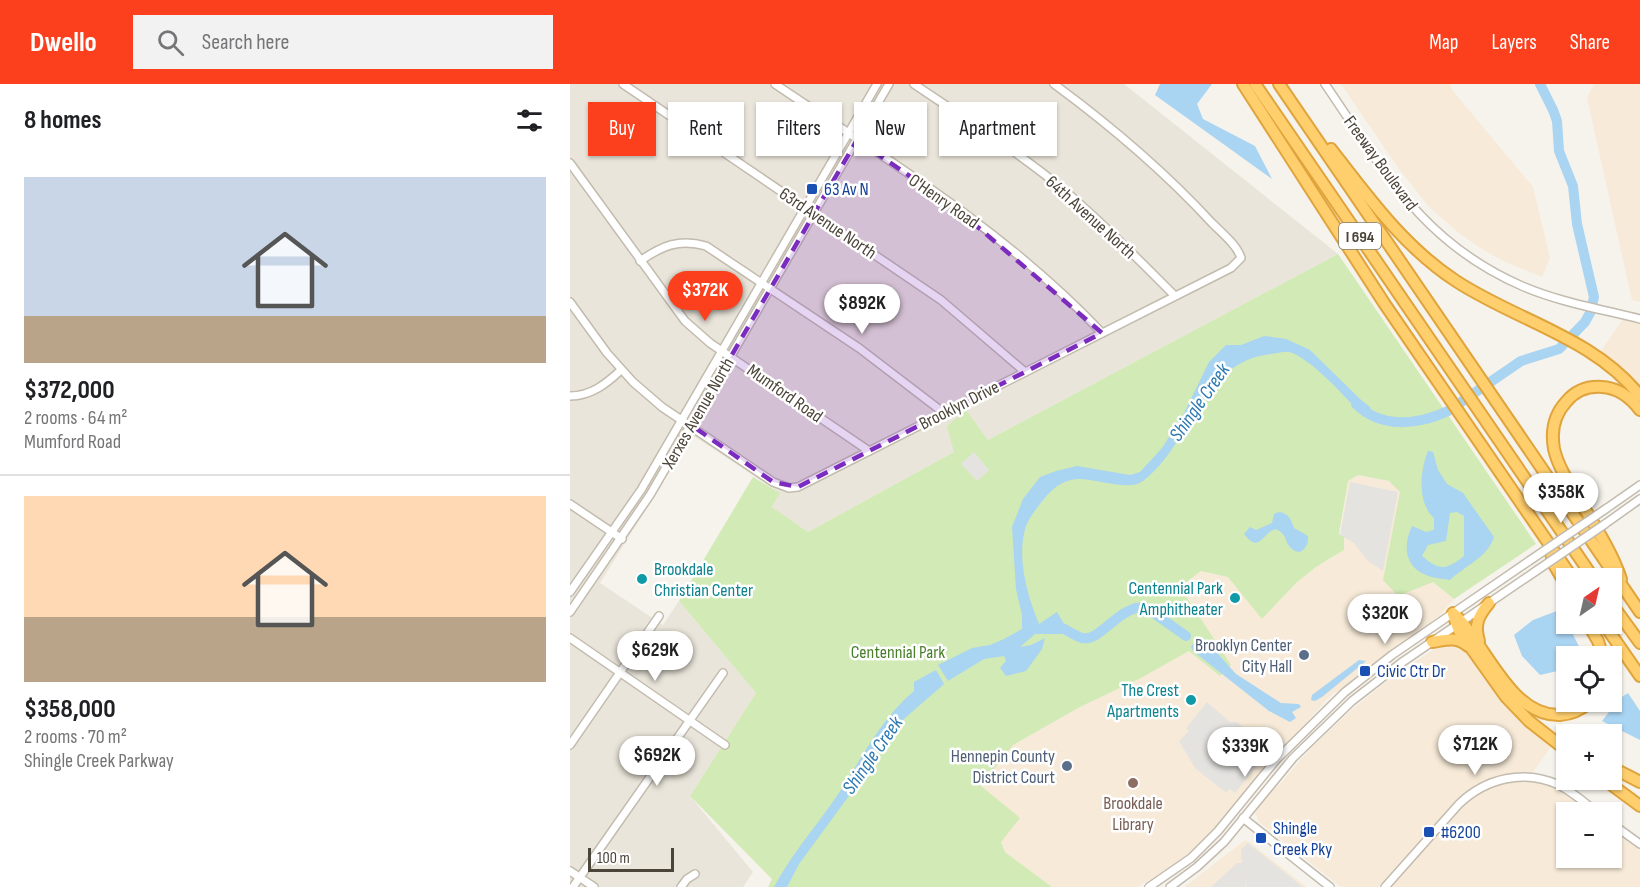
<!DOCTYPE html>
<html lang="en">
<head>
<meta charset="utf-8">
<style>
  body { margin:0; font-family:"Sofia Sans Condensed",sans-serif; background:#f2f2f2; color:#202124; height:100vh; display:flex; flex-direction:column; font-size:22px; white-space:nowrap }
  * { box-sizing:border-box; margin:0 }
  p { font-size:20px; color:#757577 }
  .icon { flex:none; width:33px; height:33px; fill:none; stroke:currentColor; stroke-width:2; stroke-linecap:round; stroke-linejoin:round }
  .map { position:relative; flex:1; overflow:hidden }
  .panel { display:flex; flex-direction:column; background:#fff; width:570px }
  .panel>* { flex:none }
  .banner { position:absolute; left:18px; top:18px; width:570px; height:54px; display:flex; gap:12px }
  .needle { width:39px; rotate:34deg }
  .buttons { position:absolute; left:986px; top:484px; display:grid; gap:12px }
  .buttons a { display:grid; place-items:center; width:66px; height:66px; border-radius:0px; background:#fff; box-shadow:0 2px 4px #0004; font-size:30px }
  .scale { position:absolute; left:18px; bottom:15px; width:86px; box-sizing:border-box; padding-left:6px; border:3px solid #4b4439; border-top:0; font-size:16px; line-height:21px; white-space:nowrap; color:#4b4439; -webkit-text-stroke:4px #fff; paint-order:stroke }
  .price { position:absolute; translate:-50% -51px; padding:0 14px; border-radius:21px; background:#fff; color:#222; font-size:20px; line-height:39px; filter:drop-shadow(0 2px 3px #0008) }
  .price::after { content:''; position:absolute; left:50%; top:36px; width:18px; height:14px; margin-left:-9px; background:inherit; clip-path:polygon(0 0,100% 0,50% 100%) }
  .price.on { background:#fc3f1d; color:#fff }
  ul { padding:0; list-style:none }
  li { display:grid; align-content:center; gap:12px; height:318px; padding:0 24px }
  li+li { border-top:2px solid #e0e0e0 }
  li span { display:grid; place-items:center; height:186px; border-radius:0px; color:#555 }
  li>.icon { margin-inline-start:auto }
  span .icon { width:108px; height:108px; fill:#fffc; stroke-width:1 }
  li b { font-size:26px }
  h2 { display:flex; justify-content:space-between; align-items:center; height:72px; padding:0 24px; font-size:26px }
  .pill { padding:0 21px; border-radius:0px; background:#fff; box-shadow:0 2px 4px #0004; font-size:21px; line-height:54px }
  .pill.on { background:#fc3f1d; color:#fff }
  header { display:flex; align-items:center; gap:36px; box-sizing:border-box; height:84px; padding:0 30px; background:#fc3f1d; color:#fff }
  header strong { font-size:28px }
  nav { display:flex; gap:33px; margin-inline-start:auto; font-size:21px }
  .search { width:420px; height:54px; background:#f2f2f2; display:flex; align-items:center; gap:15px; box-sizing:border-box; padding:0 21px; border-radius:0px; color:#757577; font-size:22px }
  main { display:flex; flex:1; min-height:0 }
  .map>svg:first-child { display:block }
</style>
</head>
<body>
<header>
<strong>Dwello</strong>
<div class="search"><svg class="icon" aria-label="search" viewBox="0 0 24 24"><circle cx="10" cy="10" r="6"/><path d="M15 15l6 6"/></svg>Search here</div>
<nav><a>Map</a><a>Layers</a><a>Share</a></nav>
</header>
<main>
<section class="panel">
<h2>8 homes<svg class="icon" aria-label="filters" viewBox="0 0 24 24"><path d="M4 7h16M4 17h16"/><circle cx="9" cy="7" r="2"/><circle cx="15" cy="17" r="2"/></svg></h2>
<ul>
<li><span style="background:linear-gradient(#c9d6e8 75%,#b9a48a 0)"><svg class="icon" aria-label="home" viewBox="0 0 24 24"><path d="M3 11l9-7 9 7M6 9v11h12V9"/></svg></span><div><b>$372,000</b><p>2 rooms · 64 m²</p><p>Mumford Road</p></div></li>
<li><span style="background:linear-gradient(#ffd9b3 65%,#b9a48a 0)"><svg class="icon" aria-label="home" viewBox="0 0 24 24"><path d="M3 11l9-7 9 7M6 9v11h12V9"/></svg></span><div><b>$358,000</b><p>2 rooms · 70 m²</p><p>Shingle Creek Parkway</p></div></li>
</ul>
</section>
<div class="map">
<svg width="1070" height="803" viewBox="0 0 1070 803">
  <rect width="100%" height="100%" fill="#f6f3ec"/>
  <path fill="#eae5da" d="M0,0H554L768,170L418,356L396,327L384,368L238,448L202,423L210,409L122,351L30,499L93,541L109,517L186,609L120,712L183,788L173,803H0Z"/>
  <g fill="#f7ead8">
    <path d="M771,0H880L883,7L963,103L980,174L972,193L933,177L912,165L890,150L860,124L829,85Z"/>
    <path d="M1024,0H1070V218L1062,216L1017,14Z"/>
    <path d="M1053,235L1070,239V309L1029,270Z"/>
    <path d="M788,391L819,397L831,408L813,496L863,498L884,515L870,531L769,607L763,609L680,700L649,743L598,786L567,803H482L435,768L411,702L443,661L510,623L571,594L619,567L650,592L632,540L610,503L631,487L658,493L693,534L726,499L746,483L767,471L778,397Z"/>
    <path d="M875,558H887L902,570L927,609L947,631L983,660L963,688L929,691L911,698L890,713L808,803H771L689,738L686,731V725L697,710L709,701L742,663L778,629L821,594Z"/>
    <path d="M954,696L974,699L994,708L1021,729H996V774H1041V744L1070,765V803H821L887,726L901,714L918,704L934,698Z"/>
    <path d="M675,756L679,758L737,803H614Z"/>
  </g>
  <path fill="#d2eab5" d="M768,170L966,460L884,515L863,498L828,512L813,496L830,408L819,397L788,391L778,397L769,450L774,452V466L746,483L726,499L692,535L658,493L631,487L610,503L661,581L650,592L619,567L571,594L510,623L443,661L411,702L450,734L431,758L435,768L482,803H198L202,795L120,712L186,609L109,517L183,393L210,409L202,423L238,448L384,368L377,342L396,326L418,356Z"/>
  <g fill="#e5e3e0">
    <path d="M404,368L419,386L407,397L391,380Z"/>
    <path d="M780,398L828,408L813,487L798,477L784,459L770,451Z"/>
    <path d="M637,618L660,638H667L703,670L699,674L695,672L665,709L660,705L656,709L625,684L609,657L619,647L616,644Z"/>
    <path d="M678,759L733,803H677L674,791L676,803H641L667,779H672L671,765Z"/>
  </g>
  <g fill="#a9d4f2" fill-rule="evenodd">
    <path d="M590,0H642L627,20L633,35L685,62L702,95L585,11Z"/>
    <path d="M694,252L716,255L740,266L790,315L801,324L794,333C778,316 740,273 719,268C714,267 706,270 701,270C631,277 622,360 573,397C559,408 525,394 507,395C492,396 482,405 473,416C467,424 460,432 456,442C446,472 457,511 469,540L487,528L500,550H465L450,563L461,561L475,554L472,565L456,587L436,592L430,584L436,577L434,572L414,575L378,597L368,581L402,564L420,561L434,555L452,545V531L446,505L442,443L453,415L470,393L486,387L507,382L560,391L570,388L592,364L613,331L639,278L656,261H671Z"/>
    <path d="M858,367L863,368L868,386L877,400L893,409L924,453C917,474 896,481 880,496C873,495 863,494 856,491C834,482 833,461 842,442L856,448L864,446V434C847,419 850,386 858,367ZM887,428L894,432V472C877,486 869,487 852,472L858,461L876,457L880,429Z"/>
    <path d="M709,428C718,429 721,435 724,444L738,452C739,462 731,474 721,464C714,457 718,451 706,445C692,448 690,471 674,450L680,443L686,446L702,439L704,430Z"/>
    <path d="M992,525L996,540H998L1014,573H996V585L970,591L952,572L944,551L963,536Z"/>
    <path d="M626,555L640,561L666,590L711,619L729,620L731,623L722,628L726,634L720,638L699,627L623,567L621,563Z"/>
    <path d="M789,576L796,577L752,613L745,617L741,616L742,611Z"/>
    <path d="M366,586L374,600L327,641L310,662L281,709L229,780L217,803H204C220,773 242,747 262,719C289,681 307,638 344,607V598Z"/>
    <path d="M1058,609L1070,627V656L1032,637L1049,615Z"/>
  </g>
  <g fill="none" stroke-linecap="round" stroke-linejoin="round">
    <g stroke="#a9d4f2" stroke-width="10">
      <path d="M786,320C811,345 848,341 878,327L951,277L989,265L1015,238L1020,229L1024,213L1007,140L1003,102L989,67L987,37L983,26L970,0"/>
      <path d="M486,542C495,544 503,551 512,554C531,558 548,522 575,523L616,552"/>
    </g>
    <g stroke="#c2bbae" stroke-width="10">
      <g id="minor">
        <path d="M53,0L371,216L455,288"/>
        <path d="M205,0C318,76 438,149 532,249"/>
        <path d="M344,0C394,34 447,67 494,106C533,139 568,175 604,211"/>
        <path d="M755,0C814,86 851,158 952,202C989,218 1031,225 1070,235"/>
        <path d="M0,79L115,237L140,259L299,367"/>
        <path d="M70,177C92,162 109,154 136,162L289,264L374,329"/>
        <path d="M0,218L37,269L63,298L92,323L203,398L219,404L228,403L661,184L671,174C667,161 652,149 642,139C594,87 541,42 484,0"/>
        <path d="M0,312C21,312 36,300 51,286"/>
        <path d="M0,420L52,455"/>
        <path d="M1037,424L1070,401"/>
        <path d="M1035,440L1070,415"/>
        <path d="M0,508L71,406L307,0"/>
        <path d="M0,528L80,411L319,0"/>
        <path d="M0,554L155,661"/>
        <path d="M0,661L89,532"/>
        <path d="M673,734L760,803"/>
        <path d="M1041,739L1070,760"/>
        <path d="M0,787L24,803"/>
        <path d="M3,803L153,589"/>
        <path d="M111,803L117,795L125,790"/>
        <path d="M579,803L621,774L648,747L706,676L775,608L822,571L959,477"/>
        <path d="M600,803L627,783L654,758L723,674L782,617L831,579L966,487"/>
        <path d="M815,803L889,720C916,694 954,685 989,701C1003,708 1016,720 1028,729"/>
      </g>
    </g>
    <g stroke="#e0a43c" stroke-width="14">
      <g id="highway">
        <path d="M673,0L814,219L1003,495"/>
        <path d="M685,0L1024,495"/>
        <path d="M709,0L1070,528"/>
        <path d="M761,65C798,113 834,163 886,197C947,237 1023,253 1070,312"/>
        <path d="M981,468L983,479L996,501"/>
        <path d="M1051,495C1041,465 1022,438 1006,410C997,396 988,382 984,365C981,348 984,331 996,318C1005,307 1018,302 1032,303C1049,304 1061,314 1070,326"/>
        <path d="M1041,519L1070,559"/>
        <path d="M883,529C915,557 939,633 990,631C1002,630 1011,626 1020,618"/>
        <path d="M883,530L889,547L936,613L959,637L996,666"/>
        <path d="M1018,540L1028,557L1033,573"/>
        <path d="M1034,540L1070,592"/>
        <path d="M909,557C904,541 908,532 919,519"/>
        <path d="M862,558C876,556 886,552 898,562"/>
        <path d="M1041,683L1070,698"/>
        <path d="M1035,696L1070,722"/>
      </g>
    </g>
    <use href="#minor" stroke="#fff" stroke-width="7"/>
    <use href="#highway" stroke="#ffcf6e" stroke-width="10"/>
    <g stroke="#c2bbae" stroke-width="10" stroke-linecap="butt">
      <g id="minor-bridge">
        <path d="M959,477L1037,424"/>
        <path d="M966,487L1035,440"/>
      </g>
    </g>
    <use href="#minor-bridge" stroke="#fff" stroke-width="7"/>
  </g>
  <path fill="#7b2cbf" fill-opacity="0.2" stroke="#7b2cbf" stroke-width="4.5" stroke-dasharray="12 8" stroke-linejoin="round" d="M287,56L382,121L532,249L228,403L203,398L121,341Z"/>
  <g fill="#1a4fb4" stroke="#fff" stroke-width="2">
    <rect x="236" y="99" width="12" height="12" rx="3"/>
    <rect x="789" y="581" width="12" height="12" rx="3"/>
    <rect x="853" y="742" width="12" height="12" rx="3"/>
    <rect x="685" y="748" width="12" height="12" rx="3"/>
  </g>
  <g fill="#0f9aa8" stroke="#fff" stroke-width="2">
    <circle cx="72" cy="495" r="6"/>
    <circle cx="665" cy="514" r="6"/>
    <circle cx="621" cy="616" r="6"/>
  </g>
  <g fill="#5c6f8a" stroke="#fff" stroke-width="2">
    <circle cx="734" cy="571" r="6"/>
    <circle cx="497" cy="682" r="6"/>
  </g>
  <circle fill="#8d6e63" stroke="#fff" stroke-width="2" cx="563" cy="699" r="6"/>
  <g text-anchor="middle" stroke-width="5" stroke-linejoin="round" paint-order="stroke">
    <rect fill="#fff" stroke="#817c74" stroke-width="1.5" x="769" y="139" width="42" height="26" rx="4.5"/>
    <g font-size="16" font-weight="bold" fill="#4b4439">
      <text x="790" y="158">I 694</text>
    </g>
    <g font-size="18" fill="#4b4439" stroke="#fff">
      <text transform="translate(811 79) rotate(54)" y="6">Freeway Boulevard</text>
      <text transform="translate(374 117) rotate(35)" y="6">O'Henry Road</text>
      <text transform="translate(521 133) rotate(42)" y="6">64th Avenue North</text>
      <text transform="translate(258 139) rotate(34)" y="6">63rd Avenue North</text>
      <text transform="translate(215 309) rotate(35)" y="6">Mumford Road</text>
      <text transform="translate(389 321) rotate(-27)" y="6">Brooklyn Drive</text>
      <text transform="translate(128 329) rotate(-60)" y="6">Xerxes Avenue North</text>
    </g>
    <g font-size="18" fill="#164399" stroke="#fff" text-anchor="start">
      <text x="254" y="111">63 Av N</text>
      <text x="807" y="593">Civic Ctr Dr</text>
      <text x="703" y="750">Shingle<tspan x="703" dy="21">Creek Pky</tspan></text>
      <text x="871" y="754">#6200</text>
    </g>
    <g font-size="18" fill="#0d838f" stroke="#fff" text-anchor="end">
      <text x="84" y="491" text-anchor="start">Brookdale<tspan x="84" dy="21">Christian Center</tspan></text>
      <text x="653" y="510">Centennial Park<tspan x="653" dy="21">Amphitheater</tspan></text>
      <text x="609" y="612">The Crest<tspan x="609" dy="21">Apartments</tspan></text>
    </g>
    <g font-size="18" fill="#4e5e75" stroke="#fff" text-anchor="end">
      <text x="722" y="567">Brooklyn Center<tspan x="722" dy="21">City Hall</tspan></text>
      <text x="485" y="678">Hennepin County<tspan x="485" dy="21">District Court</tspan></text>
    </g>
    <g font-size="18" fill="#4a7f2a" stroke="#fff">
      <text x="328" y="574">Centennial Park</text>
    </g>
    <g font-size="18" fill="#785e54" stroke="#fff">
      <text x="563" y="725">Brookdale<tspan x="563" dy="21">Library</tspan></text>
    </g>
    <g font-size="20" font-style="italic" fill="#2e7ab2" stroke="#fff">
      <text transform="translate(629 318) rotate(-55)" y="7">Shingle Creek</text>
      <text transform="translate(302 671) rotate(-55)" y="7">Shingle Creek</text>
    </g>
  </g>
</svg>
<div class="buttons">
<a><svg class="needle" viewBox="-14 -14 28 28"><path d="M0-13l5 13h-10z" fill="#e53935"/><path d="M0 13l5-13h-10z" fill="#757577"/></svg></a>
<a><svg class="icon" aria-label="locate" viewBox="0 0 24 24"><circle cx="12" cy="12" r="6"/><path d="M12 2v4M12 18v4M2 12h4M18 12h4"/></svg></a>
<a>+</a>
<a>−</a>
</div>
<div class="scale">100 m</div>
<b class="price on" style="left:135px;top:238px">$372K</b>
<b class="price" style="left:292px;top:251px">$892K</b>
<b class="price" style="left:991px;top:440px">$358K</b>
<b class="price" style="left:815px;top:561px">$320K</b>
<b class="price" style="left:85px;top:598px">$629K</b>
<b class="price" style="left:905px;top:692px">$712K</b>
<b class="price" style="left:675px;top:694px">$339K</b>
<b class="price" style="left:87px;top:703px">$692K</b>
<div class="banner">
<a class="pill on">Buy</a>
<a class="pill">Rent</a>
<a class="pill">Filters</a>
<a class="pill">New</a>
<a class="pill">Apartment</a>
</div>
</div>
</main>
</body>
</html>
